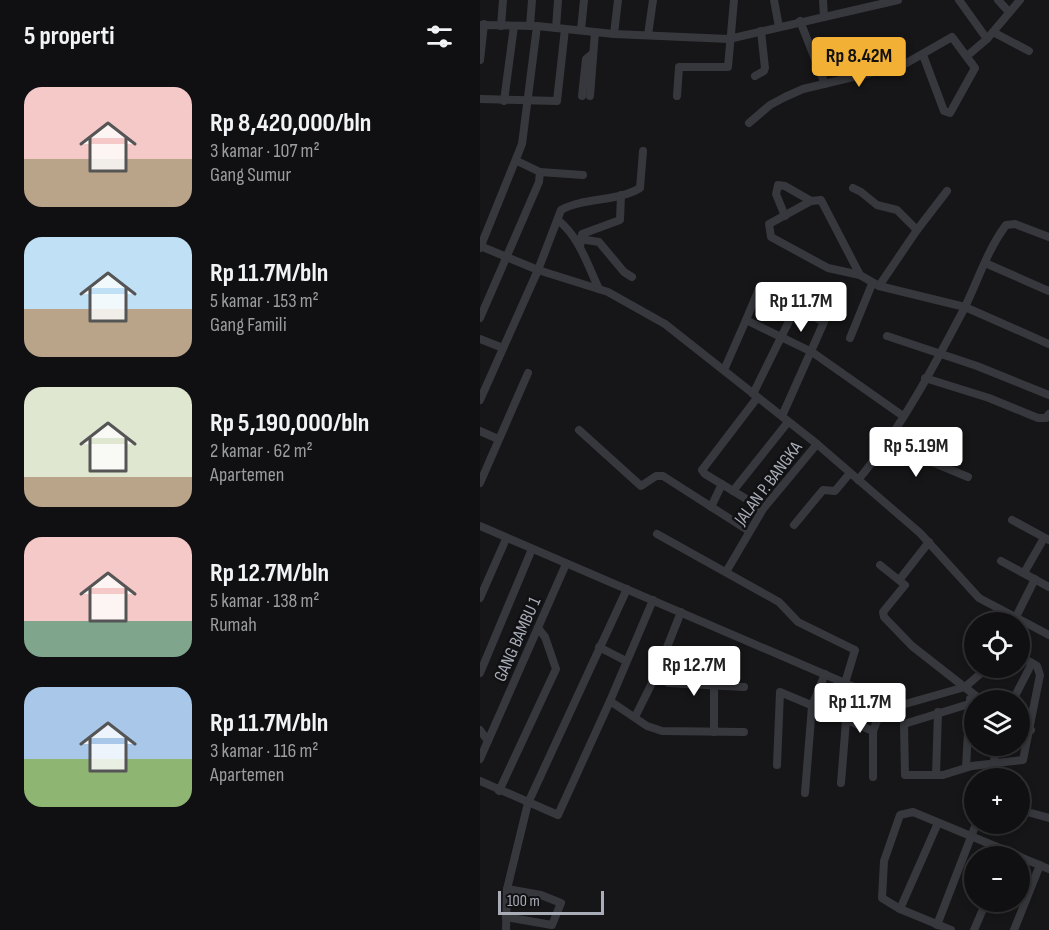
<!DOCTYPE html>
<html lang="id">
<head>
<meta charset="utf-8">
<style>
  body { margin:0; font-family:"Sofia Sans Condensed",sans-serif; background:#1e1e20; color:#f1f3f6; height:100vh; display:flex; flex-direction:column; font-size:22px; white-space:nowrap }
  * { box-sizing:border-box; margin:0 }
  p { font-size:20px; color:#9c9d9f }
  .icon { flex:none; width:33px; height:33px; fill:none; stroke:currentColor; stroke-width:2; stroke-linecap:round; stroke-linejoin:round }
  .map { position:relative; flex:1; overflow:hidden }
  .panel { display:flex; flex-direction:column; background:#101012; width:480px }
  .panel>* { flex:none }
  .fabs { position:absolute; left:484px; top:612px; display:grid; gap:12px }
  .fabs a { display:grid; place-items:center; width:66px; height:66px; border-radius:50%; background:#101012; box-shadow:0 3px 9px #0003,0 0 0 2px #303032; font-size:30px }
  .scale { position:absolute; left:18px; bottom:15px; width:106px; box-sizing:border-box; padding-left:6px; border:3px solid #a8adb8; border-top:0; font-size:16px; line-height:21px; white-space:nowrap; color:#a8adb8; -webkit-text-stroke:4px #111113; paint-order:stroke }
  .price { position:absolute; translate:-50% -51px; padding:0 14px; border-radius:6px; background:#fff; color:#222; font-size:20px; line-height:39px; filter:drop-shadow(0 2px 3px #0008) }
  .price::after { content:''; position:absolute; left:50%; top:36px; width:18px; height:14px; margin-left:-9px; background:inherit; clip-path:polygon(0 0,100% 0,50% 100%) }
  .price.selected { background:#f2b134; color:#111 }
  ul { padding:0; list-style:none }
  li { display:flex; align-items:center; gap:18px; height:150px; padding:0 24px }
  li span { display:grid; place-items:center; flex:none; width:168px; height:120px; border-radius:18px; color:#555 }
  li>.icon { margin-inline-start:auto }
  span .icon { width:72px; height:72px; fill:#fffc; stroke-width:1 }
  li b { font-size:26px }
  h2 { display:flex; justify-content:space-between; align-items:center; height:72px; padding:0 24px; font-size:26px }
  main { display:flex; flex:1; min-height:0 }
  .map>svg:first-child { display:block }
</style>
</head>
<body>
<main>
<section class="panel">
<h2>5 properti<svg class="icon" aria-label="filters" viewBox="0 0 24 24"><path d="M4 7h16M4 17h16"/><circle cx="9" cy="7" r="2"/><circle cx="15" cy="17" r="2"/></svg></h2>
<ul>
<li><span style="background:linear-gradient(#f6c9c9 60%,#b9a48a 0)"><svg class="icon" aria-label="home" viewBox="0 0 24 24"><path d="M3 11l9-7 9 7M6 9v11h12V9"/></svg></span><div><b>Rp 8,420,000/bln</b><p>3 kamar · 107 m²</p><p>Gang Sumur</p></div></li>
<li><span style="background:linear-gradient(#bfe0f5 60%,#b9a48a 0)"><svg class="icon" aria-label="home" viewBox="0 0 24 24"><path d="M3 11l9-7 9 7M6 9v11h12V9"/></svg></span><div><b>Rp 11.7M/bln</b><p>5 kamar · 153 m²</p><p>Gang Famili</p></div></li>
<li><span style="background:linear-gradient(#dfe7d0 75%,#b9a48a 0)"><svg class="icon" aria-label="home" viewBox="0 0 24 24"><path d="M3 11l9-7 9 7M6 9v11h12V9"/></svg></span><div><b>Rp 5,190,000/bln</b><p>2 kamar · 62 m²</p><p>Apartemen</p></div></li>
<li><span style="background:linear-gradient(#f6c9c9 70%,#7fa58c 0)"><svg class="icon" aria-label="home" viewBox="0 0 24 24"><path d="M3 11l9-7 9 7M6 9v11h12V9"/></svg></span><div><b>Rp 12.7M/bln</b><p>5 kamar · 138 m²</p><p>Rumah</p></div></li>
<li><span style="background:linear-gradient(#a9c7e8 60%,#8fb573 0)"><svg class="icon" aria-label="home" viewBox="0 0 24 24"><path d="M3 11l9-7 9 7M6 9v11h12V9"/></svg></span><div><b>Rp 11.7M/bln</b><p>3 kamar · 116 m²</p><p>Apartemen</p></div></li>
</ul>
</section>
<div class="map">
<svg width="569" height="930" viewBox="0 0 569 930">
  <rect width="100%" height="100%" fill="#161618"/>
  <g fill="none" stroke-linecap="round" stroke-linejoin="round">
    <g stroke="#37383d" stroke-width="8">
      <path d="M294,0L299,27"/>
      <path d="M343,0L344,17"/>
      <path d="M479,0L507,39"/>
      <path d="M518,0L529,12"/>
      <path d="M320,21L345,84"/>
      <path d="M0,25L57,26L134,34L249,39L418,0"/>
      <path d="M21,26L23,0"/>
      <path d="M50,26L52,0"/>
      <path d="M76,28L78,0"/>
      <path d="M101,30L104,0"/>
      <path d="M513,32L549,51"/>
      <path d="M134,34L138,0"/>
      <path d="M168,35L173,0"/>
      <path d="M487,56L507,39L540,0"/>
      <path d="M0,60L4,24"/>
      <path d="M275,76L284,71L285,68L281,31"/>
      <path d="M102,96L106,59L112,54"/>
      <path d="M110,96L115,32"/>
      <path d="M197,96L199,67H248L254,0"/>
      <path d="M0,99L77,101L85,29"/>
      <path d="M24,101L34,26"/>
      <path d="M269,123L290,105L305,97L323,89L423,65L472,37L495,68L470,113L464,111L443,55"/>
      <path d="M60,172L103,175"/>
      <path d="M373,188L381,192L397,205L417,210L437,230L399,286"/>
      <path d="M331,201L289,224L291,237L348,268L380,275L399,286L485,307L569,344"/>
      <path d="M305,216L296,194L298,185L305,186L331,201L341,200L380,275"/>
      <path d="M78,220C100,238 107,264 119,289"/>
      <path d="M437,230L467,191"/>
      <path d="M100,239L119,242L144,272L152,277"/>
      <path d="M0,246L58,270L128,292L185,324L337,444L440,533L499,598L569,635"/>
      <path d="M100,247L102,234L140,220L141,195"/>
      <path d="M0,248L42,144L57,26"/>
      <path d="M505,263L569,291"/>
      <path d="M0,318L59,182L60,172L37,161"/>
      <path d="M266,320L279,289L344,322L302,416"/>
      <path d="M407,336L497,366L569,395"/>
      <path d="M370,338L392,284"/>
      <path d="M0,339L23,348"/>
      <path d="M244,370L266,320L332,352L423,416"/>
      <path d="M445,378L509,398L558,418H566L569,414"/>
      <path d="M273,394L316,307"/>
      <path d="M277,398L222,470L225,474L283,509"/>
      <path d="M0,400L58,270L81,210C105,197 137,202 160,188L163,151"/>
      <path d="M99,430L161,486L176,476H183L269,531"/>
      <path d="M0,431L18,439"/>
      <path d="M405,446L435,465L442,458L452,439"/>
      <path d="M442,458L488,477"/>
      <path d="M378,480C421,429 454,366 485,307C498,280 508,249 526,225L535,224L569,237"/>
      <path d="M0,483L48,373"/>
      <path d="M253,491L308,422"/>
      <path d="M231,507L242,484"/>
      <path d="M532,520L569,540"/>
      <path d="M314,525L343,490L355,491L370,473"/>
      <path d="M0,526L418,706L485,687L507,668"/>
      <path d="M177,534L299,602L318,622L375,650L365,683"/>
      <path d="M521,561L569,587"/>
      <path d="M400,565L425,585L403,612L404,617L432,646L501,700"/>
      <path d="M246,572L283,509L337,444"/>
      <path d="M544,573L564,538"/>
      <path d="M420,579L449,542"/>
      <path d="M0,598L26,539"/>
      <path d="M173,600L130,701L167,726L182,731L264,732"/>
      <path d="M534,621L555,579"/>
      <path d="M119,647L146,661"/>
      <path d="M0,673L52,549"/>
      <path d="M176,675L188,683L264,687"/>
      <path d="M533,700L552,663"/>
      <path d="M489,704L424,724L425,775H463L492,766L543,760L560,675L557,666L540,656"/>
      <path d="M155,717L176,675L201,612"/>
      <path d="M540,724L551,730"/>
      <path d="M0,730L8,741"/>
      <path d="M234,732V686"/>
      <path d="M0,759L86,564"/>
      <path d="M514,762L516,746"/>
      <path d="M297,765L300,692L393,731"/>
      <path d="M486,767L490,699"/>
      <path d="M456,775L458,712"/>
      <path d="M393,777V731L405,701"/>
      <path d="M0,781L78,815L130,701"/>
      <path d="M361,783L366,721"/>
      <path d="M19,791L76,669L65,637L58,628"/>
      <path d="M325,793L332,706L345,674"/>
      <path d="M540,810L569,818"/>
      <path d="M540,857L569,869"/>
      <path d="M420,909L458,823"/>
      <path d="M26,917L72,925L81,903L61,895L27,889"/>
      <path d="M457,925L496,824"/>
      <path d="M26,930L27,889L48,803L147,589"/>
      <path d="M471,930L420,909L402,898L404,861L420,815L433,812L539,856"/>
      <path d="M494,930L506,902"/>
      <path d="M534,930L560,865"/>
    </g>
  </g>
  <g text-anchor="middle" stroke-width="5" stroke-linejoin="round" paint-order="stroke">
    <g font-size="18" fill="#a8adb8" stroke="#111113">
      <text transform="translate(288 483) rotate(-53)" y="6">JALAN P. BANGKA</text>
      <text transform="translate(37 639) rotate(-66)" y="6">GANG BAMBU 1</text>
    </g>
  </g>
</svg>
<div class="fabs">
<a><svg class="icon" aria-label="locate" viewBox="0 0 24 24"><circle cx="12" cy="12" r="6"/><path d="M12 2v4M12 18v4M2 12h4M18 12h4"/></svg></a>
<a><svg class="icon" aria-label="layers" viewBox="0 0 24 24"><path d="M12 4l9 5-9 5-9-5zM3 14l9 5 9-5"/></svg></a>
<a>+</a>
<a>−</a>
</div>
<div class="scale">100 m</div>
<b class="price selected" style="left:379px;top:88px">Rp 8.42M</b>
<b class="price" style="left:321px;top:333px">Rp 11.7M</b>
<b class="price" style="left:436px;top:478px">Rp 5.19M</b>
<b class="price" style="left:214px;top:697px">Rp 12.7M</b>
<b class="price" style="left:380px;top:734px">Rp 11.7M</b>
</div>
</main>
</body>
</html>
